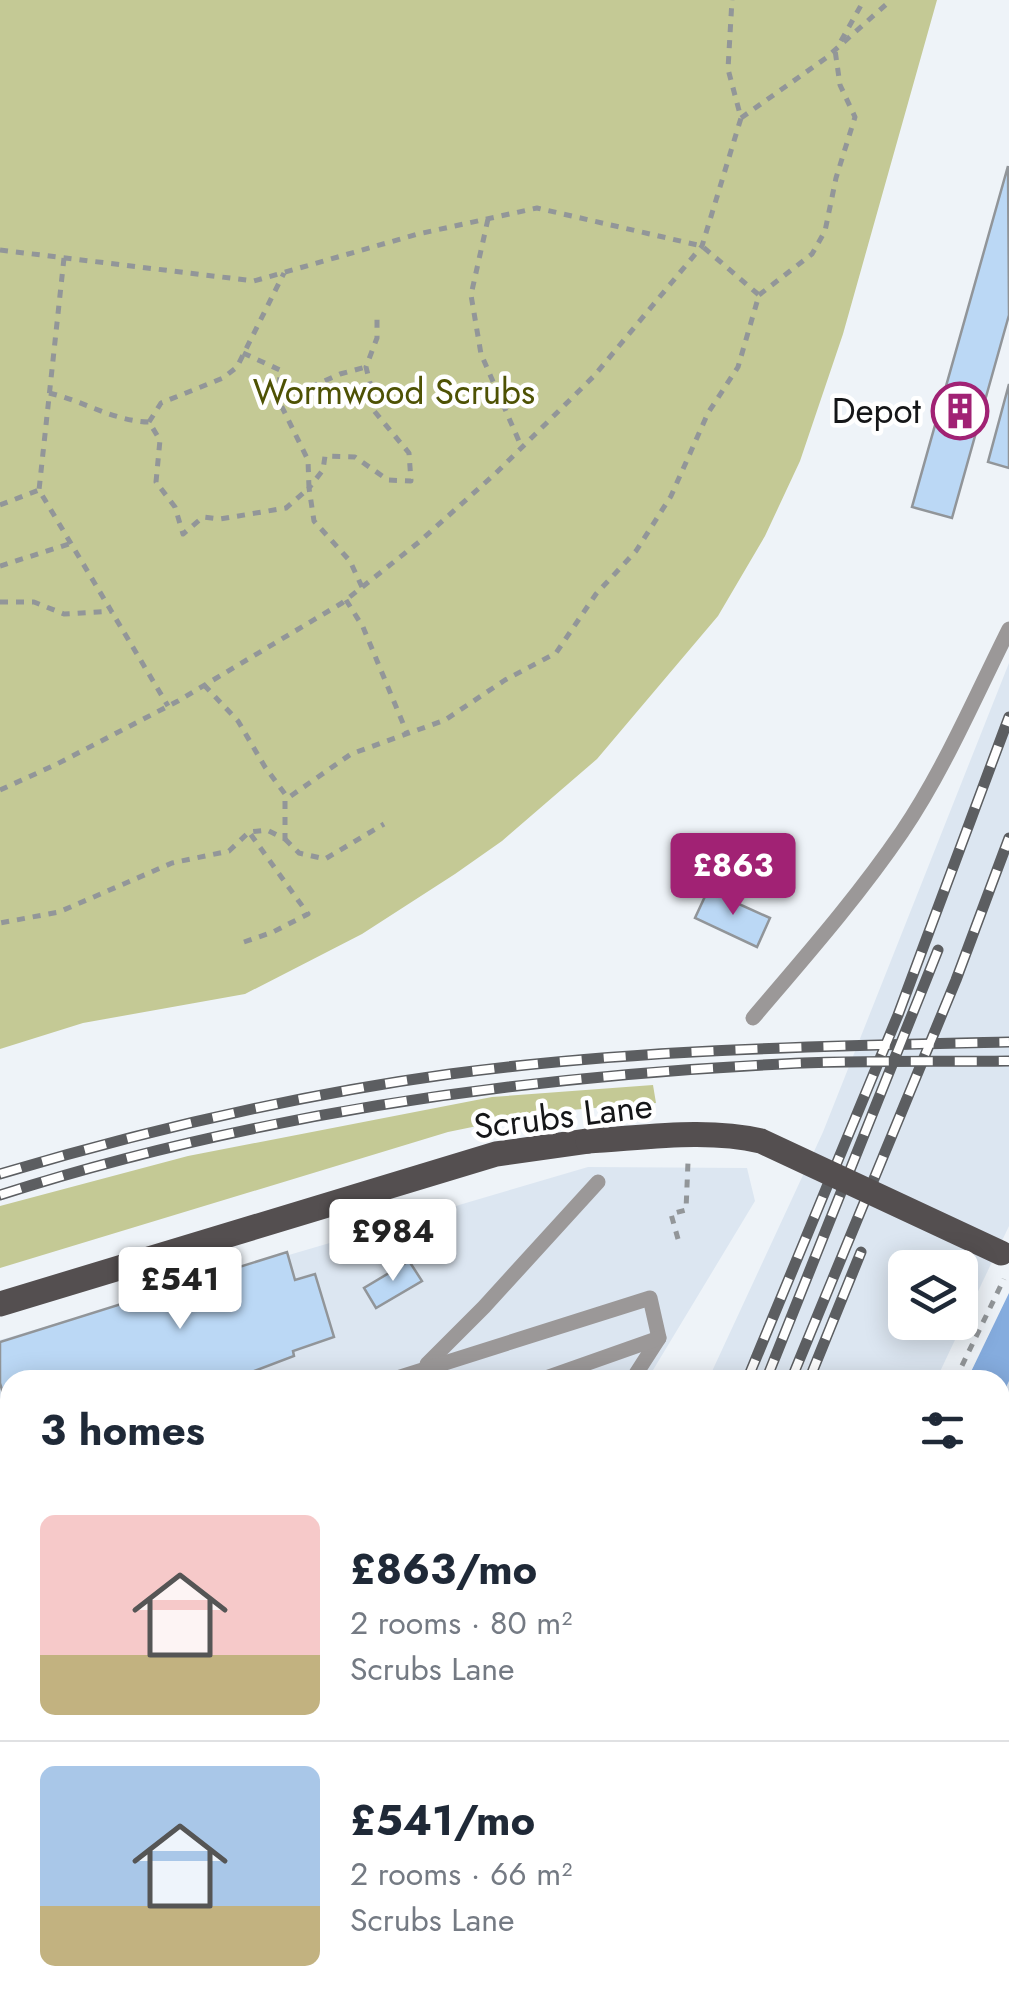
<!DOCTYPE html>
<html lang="en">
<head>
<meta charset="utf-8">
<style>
  body { margin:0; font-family:Jost,sans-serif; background:#f6f6f7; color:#1f2937; height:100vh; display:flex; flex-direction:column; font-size:38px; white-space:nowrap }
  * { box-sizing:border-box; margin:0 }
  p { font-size:32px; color:#747a83 }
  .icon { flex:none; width:55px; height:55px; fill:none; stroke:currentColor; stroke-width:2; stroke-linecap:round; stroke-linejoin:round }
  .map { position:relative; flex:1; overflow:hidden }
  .side { position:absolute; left:0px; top:1370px; width:1010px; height:640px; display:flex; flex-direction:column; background:#fff; border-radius:30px 30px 0 0; box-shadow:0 5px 25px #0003 }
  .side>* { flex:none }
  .tools { position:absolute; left:888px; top:1250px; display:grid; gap:20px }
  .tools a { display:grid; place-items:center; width:90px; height:90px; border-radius:15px; background:#fff; box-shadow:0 5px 25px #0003; font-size:50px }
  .price { position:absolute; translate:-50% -85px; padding:0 22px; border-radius:10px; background:#fff; color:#222; font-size:32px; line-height:65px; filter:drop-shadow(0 2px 5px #0008) }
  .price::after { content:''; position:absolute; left:50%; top:60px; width:30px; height:22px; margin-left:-15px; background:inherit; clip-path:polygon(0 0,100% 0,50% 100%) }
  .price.active { background:#a12274; color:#fff }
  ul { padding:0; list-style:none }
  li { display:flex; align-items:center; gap:30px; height:250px; padding:0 40px }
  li+li { border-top:2px solid #e0e1e3 }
  li span { display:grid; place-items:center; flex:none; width:280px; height:200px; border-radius:15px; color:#555 }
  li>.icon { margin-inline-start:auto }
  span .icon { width:120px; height:120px; fill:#fffc; stroke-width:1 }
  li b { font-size:42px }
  h2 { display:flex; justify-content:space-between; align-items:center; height:120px; padding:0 40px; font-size:42px }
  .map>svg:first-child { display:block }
</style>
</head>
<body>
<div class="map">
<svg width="1009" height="2010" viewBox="0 0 1009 2010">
  <rect width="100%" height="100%" fill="#eef3f8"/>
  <g fill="#dce6f1" fill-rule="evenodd">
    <path d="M1009,663V1226L936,1380H708L823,1132ZM905,1268H960V1322H905Z"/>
    <path d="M588,1167L747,1168L755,1201L647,1380H10V2000H302L297,2010H0V1340Z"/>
    <path d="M1009,1381V1691L1000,1702V1400Z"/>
    <path d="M415,2000H646L642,2010H411Z"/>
  </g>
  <g fill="#c4c995">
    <path d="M0,0H937L843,334L800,461L765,536L718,616L597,759L502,841L455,874L362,934L245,994L83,1023L0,1049Z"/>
    <path d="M653,1085L656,1103L546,1112L448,1132L0,1268V1206L188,1156L492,1097Z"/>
    <path d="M1009,1691V2010H759L763,2000H1000V1702Z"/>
  </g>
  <g fill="#85acde">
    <path d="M1009,1293V1381L1000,1400V1380H967Z"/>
    <path d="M680,2000H763L759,2010H675Z"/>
  </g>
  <g fill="#bbd8f5" stroke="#919599" stroke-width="2.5">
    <path d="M1008,166L1009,315L952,518L912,507Z"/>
    <path d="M1009,384V468L988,462Z"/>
    <path d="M708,890L770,918L757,947L695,918Z"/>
    <path d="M287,1252L295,1280L315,1274L334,1337L293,1351L294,1356L241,1376L243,1380H10V1417L0,1383V1342Z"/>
    <path d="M409,1261L422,1281L376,1308L364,1288Z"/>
    <path d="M9,1519L10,1623L0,1625V1520Z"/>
    <path d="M0,1706L10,1711V1961L0,1983Z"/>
    <path d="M96,2000H263L258,2010H91Z"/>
  </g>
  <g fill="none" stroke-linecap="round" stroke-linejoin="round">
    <g stroke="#929699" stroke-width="5" stroke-dasharray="8 8" stroke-linecap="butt">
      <path d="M841,41L864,0"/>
      <path d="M741,118L826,58L891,0"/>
      <path d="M488,219L471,295L481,354L522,448"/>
      <path d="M0,250L254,281L418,234L537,208L702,246L759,295L738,367L708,413L671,496L636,551L596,594L556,653L505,680L445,720L351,754L285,800V839L267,830L249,832L229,851L172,863L59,912L0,923"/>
      <path d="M64,258L39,490L168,706"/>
      <path d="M759,295L812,254L825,231L836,178L855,117L840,85L835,50"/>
      <path d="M243,353L280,370L279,401"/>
      <path d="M49,393C84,401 113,421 149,422L160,440L156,482L175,507L183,534L203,517L220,519L286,508L309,488L308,460L279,401L340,374L366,367"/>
      <path d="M149,422L161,403L223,378L237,367L284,273"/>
      <path d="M0,505L39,490"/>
      <path d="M0,566L72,543"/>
      <path d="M362,587L350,561L314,521L309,488L323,470L325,456L355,457L388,480L411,481L409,453L370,406L371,387L366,367L377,338V313"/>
      <path d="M346,600L363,627L407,733"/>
      <path d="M0,602H34L64,614L112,611"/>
      <path d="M204,685L238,721L265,767L288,798"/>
      <path d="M0,790L57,764L178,701L342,603L419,542L496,473L594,376L702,246L741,118L728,69L732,0"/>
      <path d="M285,839L299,853L325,859L384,824"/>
      <path d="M244,942L273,932L308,914L249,832"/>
      <path d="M678,1239L671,1214L686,1210L688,1162"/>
      <path d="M955,1380L1004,1279"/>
      <path d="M663,2010L666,2000"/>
    </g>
    <g stroke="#9b9898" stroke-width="15">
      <path d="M753,1018C804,958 857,898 902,832C944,770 975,697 1009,629"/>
      <path d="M427,1364L484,1307L598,1182"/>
      <path d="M391,1380L650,1298L659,1338L632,1380"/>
      <path d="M540,1380L659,1338"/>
      <path d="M10,2010L15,2000"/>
    </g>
    <path stroke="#9b9898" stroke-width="25" d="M0,1655L10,1654"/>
    <path stroke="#544f50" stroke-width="25" d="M0,1304L496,1154L588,1141"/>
    <g stroke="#5c5e61" stroke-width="11">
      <g id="rail">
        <path d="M0,1174C147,1130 298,1095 450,1074C635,1049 823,1046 1009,1042"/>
        <path d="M0,1195C252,1114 518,1077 782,1064C857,1060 933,1062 1009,1061"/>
        <path d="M747,1380L898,1015L1009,717"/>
        <path d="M766,1380L938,950"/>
        <path d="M791,1380L956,980L1009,838"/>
        <path d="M809,1380L861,1252"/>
        <path d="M467,2010L471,2000"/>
        <path d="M484,2010L488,2000"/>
        <path d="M513,2010L518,2000"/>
        <path d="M531,2010L535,2000"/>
      </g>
    </g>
    <use href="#rail" stroke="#fff" stroke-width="8" stroke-dasharray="22" stroke-linecap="butt"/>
    <path stroke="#544f50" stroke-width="25" d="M588,1141C643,1138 706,1128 761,1141L1001,1253"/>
  </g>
  <defs>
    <g id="building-ring" transform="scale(2.875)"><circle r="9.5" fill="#fff" stroke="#a12274" stroke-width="1.5"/><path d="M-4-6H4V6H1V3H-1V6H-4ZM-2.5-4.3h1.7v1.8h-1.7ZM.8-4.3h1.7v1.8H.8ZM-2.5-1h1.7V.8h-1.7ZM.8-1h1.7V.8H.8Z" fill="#a12274"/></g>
  </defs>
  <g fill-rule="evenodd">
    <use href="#building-ring" x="960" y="411"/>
  </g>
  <g text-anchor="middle" stroke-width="9" stroke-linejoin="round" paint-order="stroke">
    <g font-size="35" fill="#4e5204" stroke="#fff">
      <text x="394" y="404">Wormwood Scrubs</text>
    </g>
    <g font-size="35" fill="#151618" stroke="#fff" text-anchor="end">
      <text x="921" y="423">Depot</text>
    </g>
    <g font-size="35" fill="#151618" stroke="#fff">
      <text transform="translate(563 1116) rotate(-7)" y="12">Scrubs Lane</text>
    </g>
  </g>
</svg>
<div class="tools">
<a><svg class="icon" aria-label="layers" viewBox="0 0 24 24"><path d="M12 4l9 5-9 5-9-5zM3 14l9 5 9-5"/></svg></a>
</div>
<b class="price active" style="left:733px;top:918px">£863</b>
<b class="price" style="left:393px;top:1284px">£984</b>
<b class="price" style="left:180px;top:1332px">£541</b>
<section class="side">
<h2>3 homes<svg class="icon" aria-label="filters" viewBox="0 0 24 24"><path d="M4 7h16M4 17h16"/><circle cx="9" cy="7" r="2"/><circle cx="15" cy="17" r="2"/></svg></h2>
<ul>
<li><span style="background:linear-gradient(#f6c9c9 70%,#c2b280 0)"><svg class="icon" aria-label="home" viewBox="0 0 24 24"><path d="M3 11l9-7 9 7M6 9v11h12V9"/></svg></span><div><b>£863/mo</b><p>2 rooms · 80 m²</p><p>Scrubs Lane</p></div></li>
<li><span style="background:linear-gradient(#a9c7e8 70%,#c2b280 0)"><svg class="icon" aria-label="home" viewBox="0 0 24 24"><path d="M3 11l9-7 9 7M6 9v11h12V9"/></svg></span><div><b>£541/mo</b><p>2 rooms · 66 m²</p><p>Scrubs Lane</p></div></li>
</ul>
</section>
</div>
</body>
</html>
